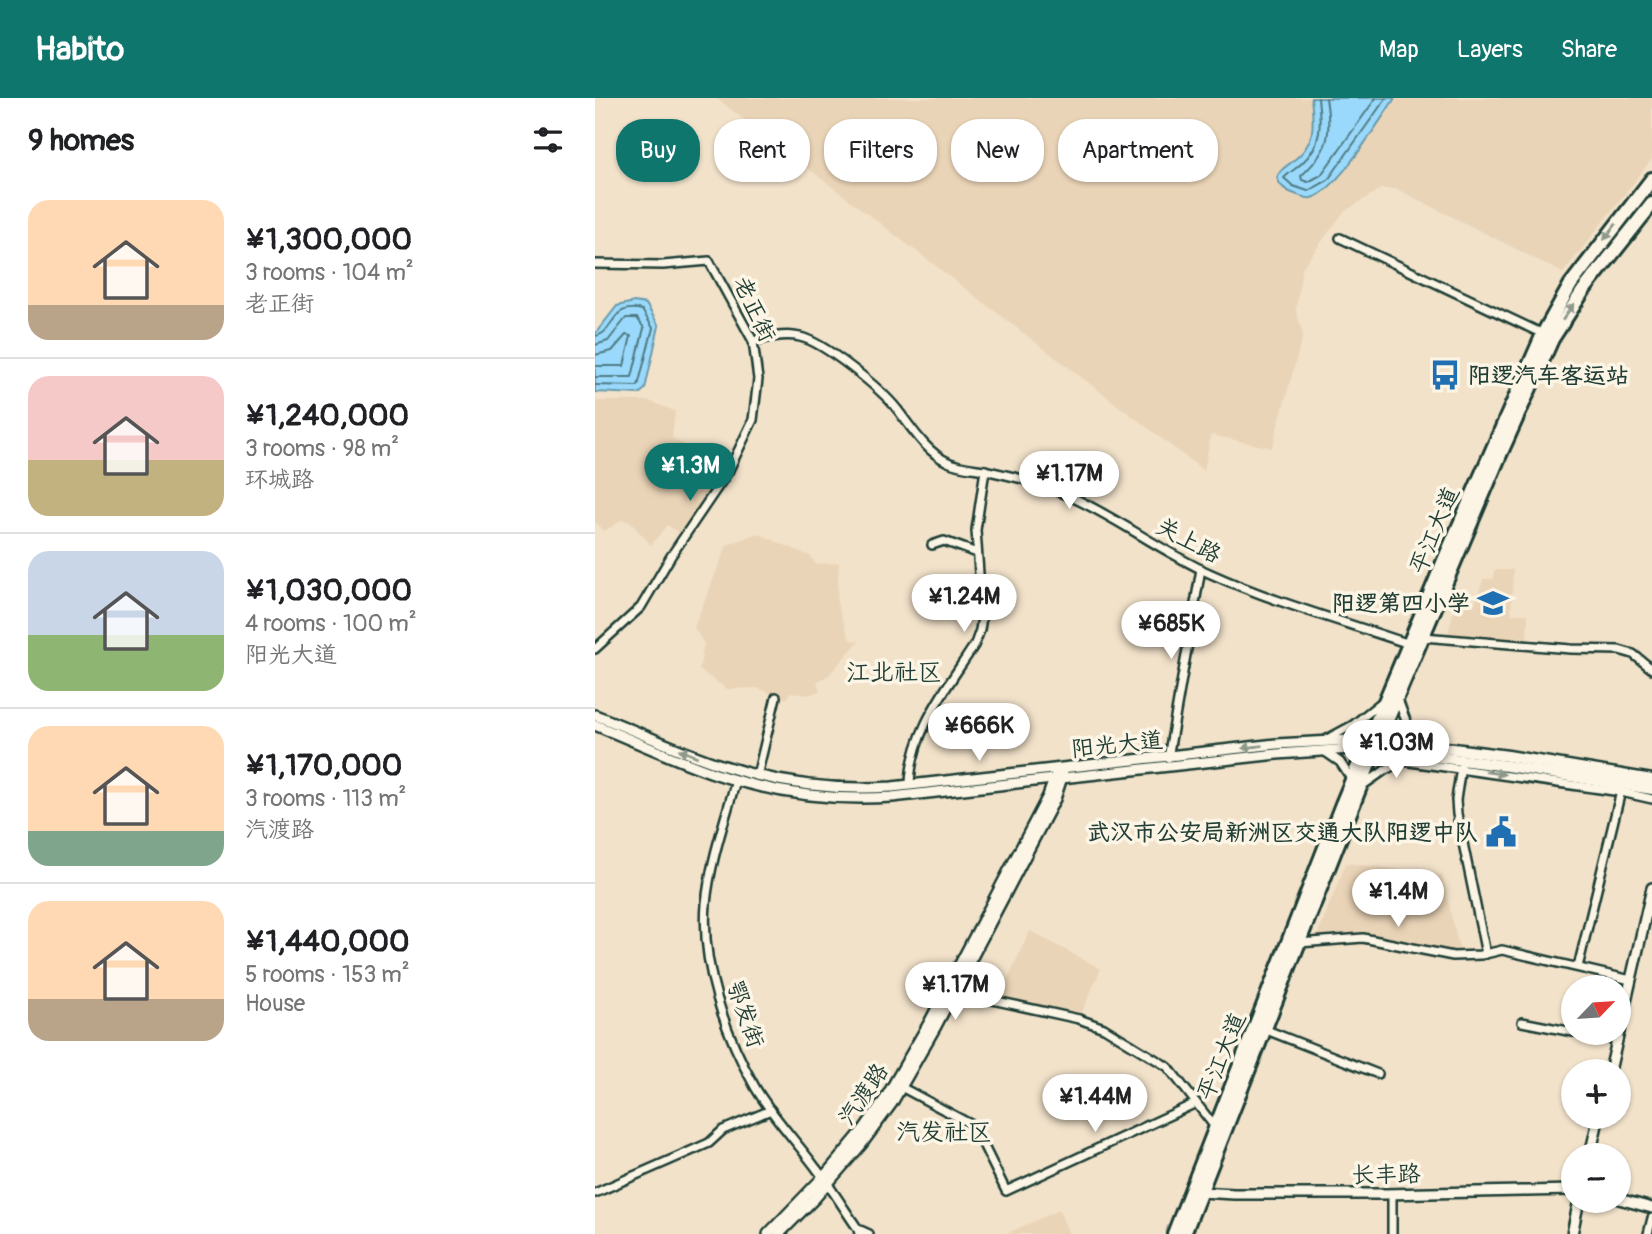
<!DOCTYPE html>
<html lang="en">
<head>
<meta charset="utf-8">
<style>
  body { margin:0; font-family:Pangolin,"LXGW WenKai TC",sans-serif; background:#f2f2f2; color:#202124; height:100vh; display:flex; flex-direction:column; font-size:26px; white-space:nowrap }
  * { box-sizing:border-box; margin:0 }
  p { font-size:23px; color:#757577 }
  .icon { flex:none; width:38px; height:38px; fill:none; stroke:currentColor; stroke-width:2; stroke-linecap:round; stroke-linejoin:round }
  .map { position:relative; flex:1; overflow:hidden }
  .sheet { display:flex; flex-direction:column; background:#fff; width:595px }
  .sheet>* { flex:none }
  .guide { position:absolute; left:21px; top:21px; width:665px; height:63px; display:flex; gap:14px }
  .needle { width:46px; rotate:65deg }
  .buttons { position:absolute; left:966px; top:877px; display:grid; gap:14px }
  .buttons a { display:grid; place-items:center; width:70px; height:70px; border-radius:50%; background:#fff; box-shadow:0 2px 5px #0004; font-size:35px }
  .price { position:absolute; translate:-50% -60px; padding:0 16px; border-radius:24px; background:#fff; color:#222; font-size:23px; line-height:46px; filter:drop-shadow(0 2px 4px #0008) }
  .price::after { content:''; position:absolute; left:50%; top:42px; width:21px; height:16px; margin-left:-10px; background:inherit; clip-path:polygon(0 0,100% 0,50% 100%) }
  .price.current { background:#0f766e; color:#fff }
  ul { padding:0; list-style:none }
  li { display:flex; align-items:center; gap:21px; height:175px; padding:0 28px }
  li+li { border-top:2px solid #e0e0e0 }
  li span { display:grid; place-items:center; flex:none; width:196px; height:140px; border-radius:21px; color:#555 }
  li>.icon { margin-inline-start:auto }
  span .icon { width:84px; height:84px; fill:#fffc; stroke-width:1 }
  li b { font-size:30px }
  h2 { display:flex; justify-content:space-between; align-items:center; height:84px; padding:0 28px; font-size:30px }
  .pill { padding:0 24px; border-radius:28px; background:#fff; box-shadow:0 2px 5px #0004; font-size:24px; line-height:63px }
  .pill.current { background:#0f766e; color:#fff }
  header { display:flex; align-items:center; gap:42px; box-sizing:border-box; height:98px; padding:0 35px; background:#0f766e; color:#fff }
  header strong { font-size:33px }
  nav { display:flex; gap:38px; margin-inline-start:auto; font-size:24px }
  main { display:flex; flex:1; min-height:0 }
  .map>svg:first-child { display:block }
</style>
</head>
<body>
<header>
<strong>Habito</strong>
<nav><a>Map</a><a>Layers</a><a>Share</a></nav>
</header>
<main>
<section class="sheet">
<h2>9 homes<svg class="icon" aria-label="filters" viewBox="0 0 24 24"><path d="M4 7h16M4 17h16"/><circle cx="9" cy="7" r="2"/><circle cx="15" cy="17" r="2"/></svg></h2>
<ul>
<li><span style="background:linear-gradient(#ffd9b3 75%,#b9a48a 0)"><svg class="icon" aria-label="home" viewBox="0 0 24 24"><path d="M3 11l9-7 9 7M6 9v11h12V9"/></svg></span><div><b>¥1,300,000</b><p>3 rooms · 104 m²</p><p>老正街</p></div></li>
<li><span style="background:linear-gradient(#f6c9c9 60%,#c2b280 0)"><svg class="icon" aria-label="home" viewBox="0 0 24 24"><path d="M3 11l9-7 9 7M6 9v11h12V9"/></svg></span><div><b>¥1,240,000</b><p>3 rooms · 98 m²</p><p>环城路</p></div></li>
<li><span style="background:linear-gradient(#c9d6e8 60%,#8fb573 0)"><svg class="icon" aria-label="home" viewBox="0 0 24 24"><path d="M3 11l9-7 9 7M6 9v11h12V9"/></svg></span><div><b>¥1,030,000</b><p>4 rooms · 100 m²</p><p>阳光大道</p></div></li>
<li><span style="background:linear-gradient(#ffd9b3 75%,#7fa58c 0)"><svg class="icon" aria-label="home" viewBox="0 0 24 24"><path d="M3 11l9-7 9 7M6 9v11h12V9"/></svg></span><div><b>¥1,170,000</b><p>3 rooms · 113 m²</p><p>汽渡路</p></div></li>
<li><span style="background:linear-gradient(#ffd9b3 70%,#b9a48a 0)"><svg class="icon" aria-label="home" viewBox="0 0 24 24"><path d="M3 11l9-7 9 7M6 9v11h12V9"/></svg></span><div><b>¥1,440,000</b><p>5 rooms · 153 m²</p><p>House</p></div></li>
</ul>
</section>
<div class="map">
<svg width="1057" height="1136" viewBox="0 0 1057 1136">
  <rect width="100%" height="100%" fill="#f2e2ca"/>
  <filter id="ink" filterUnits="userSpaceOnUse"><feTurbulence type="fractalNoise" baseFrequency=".0143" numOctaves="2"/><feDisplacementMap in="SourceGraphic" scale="14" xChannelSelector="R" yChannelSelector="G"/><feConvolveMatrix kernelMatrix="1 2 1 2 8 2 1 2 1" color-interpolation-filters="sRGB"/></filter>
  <g filter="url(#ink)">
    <g fill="#ead4b7">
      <path d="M121,0H1057V61L968,175L802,91H786L749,114L707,170L701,212L708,237L677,350L616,337L609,373Z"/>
      <path d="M0,303H54L80,313L77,340L92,349L87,368L117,391L88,437L72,427L56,447L35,424L27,422L9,433L0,424Z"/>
      <path d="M162,435L215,458L221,466L244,465L242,506L255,542L264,543L234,577L222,584L225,593L213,597L195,594L192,601L162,590L132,591L104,572L109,546L99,529L132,447Z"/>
      <path d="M899,472H918L916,516H933L932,543L852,538L862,502L879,508L888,481H899Z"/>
      <path d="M751,765L847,777L865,854L773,836L722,838Z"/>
      <path d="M435,833L506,871L485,918L404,899Z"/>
      <path d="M464,1112L474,1136H411Z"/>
    </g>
    <g fill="#9ad9fb" stroke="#699bab" stroke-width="2">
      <path d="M716,0H800C785,22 740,96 716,100C711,101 706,98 700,96C691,93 684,88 682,79C685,71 692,68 698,63C721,46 719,26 716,0Z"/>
      <path d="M39,204L51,206L64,228L50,291L44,296L0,294V236L22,208Z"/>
    </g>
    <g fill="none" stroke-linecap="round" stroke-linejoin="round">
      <g stroke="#507b84" stroke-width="2">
        <path d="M723,0C726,25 728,46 707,65C702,70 695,74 689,80L698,88L713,93L733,82L791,0"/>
        <path d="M731,0C737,38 734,52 706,78L707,82L713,84L726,77L781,0"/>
        <path d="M0,238C21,235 14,204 47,212L58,230L43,288L0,287"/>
        <path d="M0,247L13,243L31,220H42L49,230L37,279H0"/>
        <path d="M0,257L17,253L31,237L36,238L29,268H0"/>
      </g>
      <g stroke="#1f3d34" stroke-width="12">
        <g id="minor">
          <path d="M745,140L948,236"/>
          <path d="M0,166L68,167L114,163L158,243L163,281L158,322L133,374L76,458L46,509L0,551"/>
          <path d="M158,243C174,240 189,235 205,239C229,244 286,291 302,311C316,329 331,354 353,364C363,369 378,370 389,372C416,378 444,384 470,396C520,418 564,452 614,475C678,504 747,523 814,546"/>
          <path d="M337,447L349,443L382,455"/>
          <path d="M828,539L976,551L1024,552L1038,556L1057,571"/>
          <path d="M803,602L813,628L832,646"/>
          <path d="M732,641L758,627L788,603"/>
          <path d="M729,653L745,664L757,682"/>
          <path d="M573,660L606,471"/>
          <path d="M808,663L1026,694L1057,701"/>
          <path d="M866,669L861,702L862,716L891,856"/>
          <path d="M162,678L181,599"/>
          <path d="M141,682C130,722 115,764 111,806C106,867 130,936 160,989C177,1018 201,1043 221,1070C236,1089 249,1111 263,1131L264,1136"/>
          <path d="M315,687C316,633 352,590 380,546L385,532L387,519L381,432L390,372"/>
          <path d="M767,688L790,672L810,662"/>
          <path d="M704,845L768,840L858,858L886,857L907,852L1036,882"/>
          <path d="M983,869L1026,693"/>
          <path d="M361,889L397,902L484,921L509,930L573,969L620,1029"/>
          <path d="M927,924L978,934"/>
          <path d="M669,931L783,976"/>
          <path d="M981,934L1022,942"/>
          <path d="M306,989L379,1028L411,1093L601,1005"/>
          <path d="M0,1095L114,1045L128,1032L176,1012"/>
          <path d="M797,1096V1136"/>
          <path d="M263,1131L274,1136"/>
          <path d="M1053,1136L1057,1120"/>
        </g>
      </g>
      <g stroke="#1f3d34" stroke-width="14">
        <g id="tertiary">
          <path d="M0,617C42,633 83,653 126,667C180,685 239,693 297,689L681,646L774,641"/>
          <path d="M0,627C40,643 80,662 121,676C177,695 238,703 297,699L682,656L770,650"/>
          <path d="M1024,934L1057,790"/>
          <path d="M1015,973L1024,934"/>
          <path d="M995,1057L1004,1018"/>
          <path d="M605,1094L639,1096H789L978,1092"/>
          <path d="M1024,1101L1057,1110"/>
          <path d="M173,1136L233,1074L269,1031L290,1001L334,925L453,698L461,676"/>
          <path d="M184,1136L220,1100L266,1047L297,1005L341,928L460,701L468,676"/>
          <path d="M977,1136L984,1102"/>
        </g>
      </g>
      <g stroke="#1f3d34" stroke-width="15">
        <g id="secondary">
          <path d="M781,641L913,658L1057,682"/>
          <path d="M774,650L912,668L1057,691"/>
        </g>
      </g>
      <g stroke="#1f3d34" stroke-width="18">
        <g id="trunk">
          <path d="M579,1136L747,706L850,460L948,236L976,186L1057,81"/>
          <path d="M589,1136L780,651L904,359L957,241L988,193L1057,106"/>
        </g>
      </g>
      <use href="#minor" stroke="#fcf5e5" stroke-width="7"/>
      <use href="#tertiary" stroke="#fcf5e5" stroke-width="9"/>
      <use href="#secondary" stroke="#fcf5e5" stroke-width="10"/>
      <use href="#trunk" stroke="#fcf5e5" stroke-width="12"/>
    </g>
    <defs><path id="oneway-solid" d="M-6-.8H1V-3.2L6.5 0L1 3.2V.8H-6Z" transform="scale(1.75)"/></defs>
    <g fill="#8e998c">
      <use href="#oneway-solid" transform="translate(1015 134) rotate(128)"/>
      <use href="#oneway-solid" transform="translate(973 214) rotate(-56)"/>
      <use href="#oneway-solid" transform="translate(657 649) rotate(173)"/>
      <use href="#oneway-solid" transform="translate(93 655) rotate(-158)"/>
      <use href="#oneway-solid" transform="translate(900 675) rotate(8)"/>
    </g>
  </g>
  <defs>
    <g id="bus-bare" transform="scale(2.415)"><path d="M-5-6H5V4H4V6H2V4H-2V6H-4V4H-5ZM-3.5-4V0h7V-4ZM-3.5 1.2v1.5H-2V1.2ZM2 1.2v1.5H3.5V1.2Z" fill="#1f6fb2" stroke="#fcf5e5" stroke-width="2.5" paint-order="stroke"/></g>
    <g id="school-bare" transform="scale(2.415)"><path d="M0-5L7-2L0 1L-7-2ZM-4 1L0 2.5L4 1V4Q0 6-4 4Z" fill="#1f6fb2" stroke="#fcf5e5" stroke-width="2.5" paint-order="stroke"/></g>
    <g id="civic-bare" transform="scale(2.415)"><path d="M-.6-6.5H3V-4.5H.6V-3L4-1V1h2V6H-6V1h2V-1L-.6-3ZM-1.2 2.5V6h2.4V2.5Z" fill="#1f6fb2" stroke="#fcf5e5" stroke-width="2.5" paint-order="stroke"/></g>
  </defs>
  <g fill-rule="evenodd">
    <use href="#bus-bare" x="850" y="277"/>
    <use href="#school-bare" x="898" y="505"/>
    <use href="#civic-bare" x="906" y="734"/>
  </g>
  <g text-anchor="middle" stroke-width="7" stroke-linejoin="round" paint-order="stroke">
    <g font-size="23" fill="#1f3d34" stroke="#fcf5e5">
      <text transform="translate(160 211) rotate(65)" y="8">老正街</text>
      <text transform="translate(839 432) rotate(-67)" y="8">平江大道</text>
      <text transform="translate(594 442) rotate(28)" y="8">关上路</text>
      <text transform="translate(522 646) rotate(-6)" y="8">阳光大道</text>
      <text transform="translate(151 916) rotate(71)" y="8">鄂发街</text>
      <text transform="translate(626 958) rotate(-68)" y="8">平江大道</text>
      <text transform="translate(268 996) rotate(-56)" y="8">汽渡路</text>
      <text transform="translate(791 1076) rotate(-1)" y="8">长丰路</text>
    </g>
    <g font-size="23" font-weight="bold" fill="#1f3d34" stroke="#fcf5e5" text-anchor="end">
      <text x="873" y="285" text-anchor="start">阳逻汽车客运站</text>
      <text x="875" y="513">阳逻第四小学</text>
      <text x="883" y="742">武汉市公安局新洲区交通大队阳逻中队</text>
    </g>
    <g font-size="24" fill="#1f3d34" stroke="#fcf5e5">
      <text x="299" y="582">江北社区</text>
      <text x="349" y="1042">汽发社区</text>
    </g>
  </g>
</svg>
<div class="buttons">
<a><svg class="needle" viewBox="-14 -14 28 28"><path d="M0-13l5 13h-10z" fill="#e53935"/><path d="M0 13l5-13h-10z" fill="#757577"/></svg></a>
<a>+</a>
<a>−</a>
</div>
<b class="price current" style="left:95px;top:405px">¥1.3M</b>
<b class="price" style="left:474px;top:413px">¥1.17M</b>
<b class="price" style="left:369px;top:536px">¥1.24M</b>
<b class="price" style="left:576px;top:563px">¥685K</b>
<b class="price" style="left:384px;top:665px">¥666K</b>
<b class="price" style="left:801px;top:682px">¥1.03M</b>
<b class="price" style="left:803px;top:831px">¥1.4M</b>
<b class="price" style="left:360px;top:924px">¥1.17M</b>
<b class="price" style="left:500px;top:1036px">¥1.44M</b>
<div class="guide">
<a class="pill current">Buy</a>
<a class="pill">Rent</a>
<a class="pill">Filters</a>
<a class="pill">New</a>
<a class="pill">Apartment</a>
</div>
</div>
</main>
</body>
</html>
